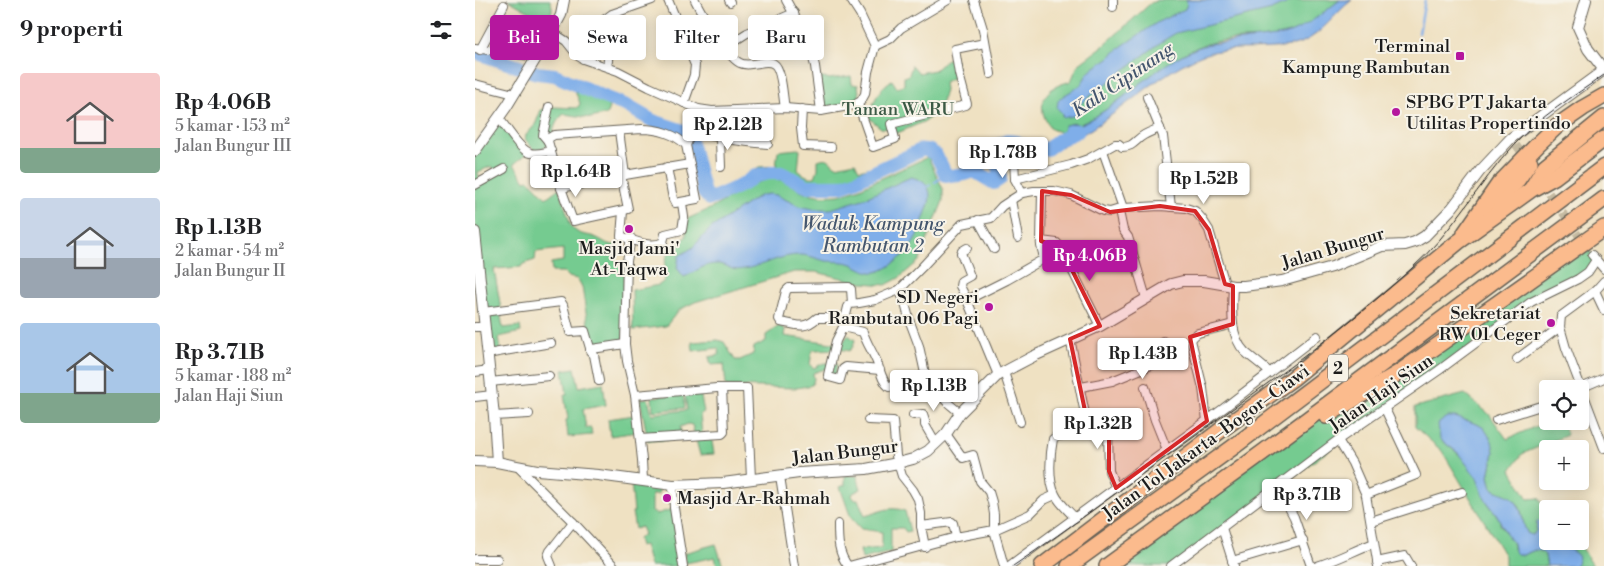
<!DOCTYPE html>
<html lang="id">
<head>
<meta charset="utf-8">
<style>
  body { margin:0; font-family:"Libre Bodoni",serif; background:#f6f6f6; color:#202124; height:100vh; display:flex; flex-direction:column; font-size:19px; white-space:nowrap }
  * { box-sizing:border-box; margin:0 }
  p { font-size:16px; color:#757577 }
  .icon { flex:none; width:28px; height:28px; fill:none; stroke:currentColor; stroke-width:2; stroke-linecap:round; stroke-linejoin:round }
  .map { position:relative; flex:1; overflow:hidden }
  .drawer { display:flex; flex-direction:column; background:#fff; width:475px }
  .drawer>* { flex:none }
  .guide { position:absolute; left:15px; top:15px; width:475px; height:45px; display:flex; gap:10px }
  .fabs { position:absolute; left:1064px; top:380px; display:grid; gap:10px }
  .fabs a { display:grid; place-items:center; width:50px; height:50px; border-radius:5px; background:#fff; box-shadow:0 2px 12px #0003; font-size:25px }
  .price { position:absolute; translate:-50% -42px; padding:0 11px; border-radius:5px; background:#fff; color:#222; font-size:16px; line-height:32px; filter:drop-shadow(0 1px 2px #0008) }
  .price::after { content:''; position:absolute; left:50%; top:30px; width:15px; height:11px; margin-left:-8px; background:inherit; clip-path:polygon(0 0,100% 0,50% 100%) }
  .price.current { background:#b5179e; color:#fff }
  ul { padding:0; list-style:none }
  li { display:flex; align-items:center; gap:15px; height:125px; padding:0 20px }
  li span { display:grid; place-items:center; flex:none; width:140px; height:100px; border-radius:5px; color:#555 }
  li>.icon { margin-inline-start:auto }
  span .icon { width:60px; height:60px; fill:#fffc; stroke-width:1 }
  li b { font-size:21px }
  h2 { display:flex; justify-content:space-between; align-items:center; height:60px; padding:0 20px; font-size:21px }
  .tag { padding:0 18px; border-radius:5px; background:#fff; box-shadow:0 2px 12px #0003; font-size:18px; line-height:45px }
  .tag.current { background:#b5179e; color:#fff }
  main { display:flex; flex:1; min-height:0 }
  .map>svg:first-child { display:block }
</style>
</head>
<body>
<main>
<section class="drawer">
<h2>9 properti<svg class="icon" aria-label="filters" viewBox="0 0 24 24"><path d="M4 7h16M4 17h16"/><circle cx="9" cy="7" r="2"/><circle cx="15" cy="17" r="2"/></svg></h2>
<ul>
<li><span style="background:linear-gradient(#f6c9c9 75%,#7fa58c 0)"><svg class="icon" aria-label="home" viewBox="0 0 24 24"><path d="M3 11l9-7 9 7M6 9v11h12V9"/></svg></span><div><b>Rp 4.06B</b><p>5 kamar · 153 m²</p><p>Jalan Bungur III</p></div></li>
<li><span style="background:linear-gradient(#c9d6e8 60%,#9aa5b1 0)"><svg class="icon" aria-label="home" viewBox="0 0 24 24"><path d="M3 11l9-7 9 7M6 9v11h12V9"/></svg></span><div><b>Rp 1.13B</b><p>2 kamar · 54 m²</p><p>Jalan Bungur II</p></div></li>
<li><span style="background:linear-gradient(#a9c7e8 70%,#7fa58c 0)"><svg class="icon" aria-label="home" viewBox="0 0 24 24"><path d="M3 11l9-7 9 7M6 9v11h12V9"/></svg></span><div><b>Rp 3.71B</b><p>5 kamar · 188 m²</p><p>Jalan Haji Siun</p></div></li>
</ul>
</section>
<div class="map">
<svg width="1129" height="566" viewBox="0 0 1129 566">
  <rect width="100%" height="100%" fill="#f7f3e8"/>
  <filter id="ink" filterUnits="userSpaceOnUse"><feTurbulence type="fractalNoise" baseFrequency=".02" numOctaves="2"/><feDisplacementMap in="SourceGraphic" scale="10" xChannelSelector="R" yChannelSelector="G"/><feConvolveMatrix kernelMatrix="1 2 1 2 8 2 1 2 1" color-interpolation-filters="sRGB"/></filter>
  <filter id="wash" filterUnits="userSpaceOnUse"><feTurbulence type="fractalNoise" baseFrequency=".0096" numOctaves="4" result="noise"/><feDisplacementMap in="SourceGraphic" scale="20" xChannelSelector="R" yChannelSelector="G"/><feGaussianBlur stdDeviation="1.12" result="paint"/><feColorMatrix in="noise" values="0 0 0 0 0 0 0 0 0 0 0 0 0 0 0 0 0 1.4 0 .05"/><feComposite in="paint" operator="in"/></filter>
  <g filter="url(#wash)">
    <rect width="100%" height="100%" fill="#efe1c2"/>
    <g fill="#74cb90" stroke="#487456">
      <path d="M33,0H75C79,9 77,14 71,21Z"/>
      <path d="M683,0H865C851,11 836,26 818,32C787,43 751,34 721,48C677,67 647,106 604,125L600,123L590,125L587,133L576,129C567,116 562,101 577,89C582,85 590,83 596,81L603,65L628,46L676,3Z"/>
      <path d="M472,59L480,60L482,76L469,82L470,90L464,112L448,122L420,134L418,129L406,128L394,118C398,102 403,89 417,80L422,88L429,85V77L434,75L437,65L444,73L460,70Z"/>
      <path d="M376,76L377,84L383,85L385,102L347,108L343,77L352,78L354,79Z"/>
      <path d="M101,87L131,103L134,107L132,114L116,118L89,114C81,120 77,130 78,140C74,147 67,149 59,150L50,139L51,135L60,125L66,110L78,107L101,108L104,106L105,103L99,89Z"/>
      <path d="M25,119L54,152L39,164L50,181L54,180L71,198L84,188L96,226C104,237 111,233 122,238C129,241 132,245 140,245L139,258L142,262L149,263L148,341L145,343L116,344L107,287C102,276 102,280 94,277L89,272H77L76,263L88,261V249L61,252L60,260L48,264L46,267L19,269L26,309L11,311L0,222V186L20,172L17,166L3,172L5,181L0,183V151Z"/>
      <path d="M323,149L325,150L323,170C329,175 333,178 340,177L343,169V160C354,156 353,160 361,166L380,162L384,170L393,168L394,173L389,177L371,183L338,184L304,171L281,173V169L284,167L301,166L303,151Z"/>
      <path d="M453,157L468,189V201L444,261L424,278L411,285L387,283L341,272H319L220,302L204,310L191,326L158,330L157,290L184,285L189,281C190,255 190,253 211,237L212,219L237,208L278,184L297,178L309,181L331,193L348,196L364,195L383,189Z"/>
      <path d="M1108,242L1121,260L1113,272L1056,302L696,566H632L787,453L925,372Z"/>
      <path d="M25,311L28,328L45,326L46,332L24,337L26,351L16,353L11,313Z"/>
      <path d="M304,326L310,329L309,336L364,344H367L373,335L380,340L378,347L374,351C367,348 347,350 337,350L335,365L339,368L349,363L362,364L360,376L356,378L353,368L338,373L339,379L337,385L322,388L251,386L249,364L236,365L234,357L244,355L243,348L218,351L217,342L243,340L249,342L260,360H265L278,354L279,347L291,341V335Z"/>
      <path d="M100,368L104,387L128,383L131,405L108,409L111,428H116L117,435L93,437L91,420L93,419L89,395L92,394L88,370Z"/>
      <path d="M225,392L229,412L225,414L227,434L236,435L239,454L225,455L217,425L213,424L205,427L208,439L173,441L165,399L173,398L177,414L212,410L210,394Z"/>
      <path d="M208,394L210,408L178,411L177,397Z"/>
      <path d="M990,394L1014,414L1032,439L1073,421H1086L1092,435L1047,454L1036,470L1053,499L1064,498L1072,514V530L1066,521L1062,522L1061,531L1058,535L1053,534C1047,526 1049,515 1044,506C1039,496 1026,494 1017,488L1014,476L1019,452L1002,424L993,421L965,439L986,456L1002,478L1010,499L1025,520V524L1038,543V549L1048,555L1060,550L1066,551L1070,555L1072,566H1030V556L967,451L940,427V407Z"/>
      <path d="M160,415L163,432L135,436L133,419Z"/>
      <path d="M370,475L382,476L386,489L378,493L377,496L379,499H383L390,516C405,512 414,505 430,511L435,531L431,532L428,528H416V552L387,559L385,550L407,548V532L386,529L376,518L365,487L370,485Z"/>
      <path d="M156,482L184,484V494H177V512L182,514L198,509L205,566H175L169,545L165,546L163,539L169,534L166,527L160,529L157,512H159Z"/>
      <path d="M1080,541H1103L1118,566H1100L1102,563L1090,548L1082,544Z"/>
      <path d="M241,544L248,566H242L240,557L211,563L209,553Z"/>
    </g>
    <g fill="#7faee9" stroke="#4e6582">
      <path d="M711,0H819L797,10L701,33L686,42L601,107L602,115L588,118L586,112L582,108L583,101L588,96L605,86L613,73L620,67L634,58L647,46L683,22L710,9L712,4Z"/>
      <path d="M865,0H877C860,13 848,33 828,42C795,55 756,42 723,57C688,72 659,100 628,121C615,131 600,138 586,147L587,133L590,125L600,123L604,125C651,104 683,58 734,44L809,35C831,28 847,13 865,0Z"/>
      <path d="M436,177C457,182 458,195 451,212C448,221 444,231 440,240C433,253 410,275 395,272C389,271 383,267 377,264C369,261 359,262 351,261C342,259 334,255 325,255C305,255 288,266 269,269C254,272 255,265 244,264C229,263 221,272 209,277L202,268L204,256L217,248L236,228L279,199L287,195L295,194L301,195L324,206L339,209H356L388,199Z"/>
      <path d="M973,417H980L1002,424L1009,428L1017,441L1019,452L1014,476L1017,488C1024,493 1034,494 1039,500C1049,509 1046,524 1053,534L1058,535L1061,531L1062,522L1065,521L1072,530V541H1080C1087,550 1097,547 1104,557L1102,563L1100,566H1072L1070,555L1066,551L1060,550L1048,555L1042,554L1039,551L1038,543L1032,536L1022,515L1010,499L1002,478L983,453L965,439L963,424L968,420Z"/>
    </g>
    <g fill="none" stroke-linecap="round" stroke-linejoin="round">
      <g stroke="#7faee9" stroke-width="2.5">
        <path d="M944,33L950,0"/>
        <path d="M460,182L471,175"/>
        <path d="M452,187L455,185"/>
      </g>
      <path stroke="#7faee9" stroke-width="14" d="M0,52L62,73L80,75L131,98L152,106L178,121L211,132L216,142L229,193L235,199L245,195L267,185L280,176L295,173H306L333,186H366L380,181L446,150C462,148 465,164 471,175C481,177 489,175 499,171L519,183L525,179L521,152L524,145L532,141L542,142L553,147L572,149L584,140L603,131"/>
    </g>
  </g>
  <g filter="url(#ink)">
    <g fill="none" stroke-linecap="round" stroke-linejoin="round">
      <g stroke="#c5baa1" stroke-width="8" stroke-dasharray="8 4" stroke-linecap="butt">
        <path d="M1041,145L1051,159"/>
        <path d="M1067,183L1117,255"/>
      </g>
      <g stroke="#666156" stroke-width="10">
        <g id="minor">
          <path d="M193,0L220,65L219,75L209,103"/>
          <path d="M220,0C227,14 252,57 265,63C271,66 277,64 284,63C288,62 295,61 299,64C307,69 308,99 310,108"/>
          <path d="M254,0L255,2"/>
          <path d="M311,0L333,40L340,66L346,111"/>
          <path d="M499,0L508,29L516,74"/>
          <path d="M638,7V0"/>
          <path d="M77,32L91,41L103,56L108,59L143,71L174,87L223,109L237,111L310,108L346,111L379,105L386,101L390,94L393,72L400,46L385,14L376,0"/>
          <path d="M400,46L415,39L426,28L473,0"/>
          <path d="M250,47L272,33L319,13"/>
          <path d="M0,48L62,57"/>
          <path d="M5,50L29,5"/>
          <path d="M132,66C137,51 124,37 129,20L137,14L177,0"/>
          <path d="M0,84L39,94"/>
          <path d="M672,97L688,136L696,207"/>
          <path d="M383,104L398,147L420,139L416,124L491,105L492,104L484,74L480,49L510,43"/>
          <path d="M327,109L326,128L328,146L356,147"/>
          <path d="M24,118C31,127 45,151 56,153C62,155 70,152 76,151"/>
          <path d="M218,130C243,139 267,142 293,144"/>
          <path d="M144,131L150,175"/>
          <path d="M245,139L246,167"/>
          <path d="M73,141L68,135L74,107"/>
          <path d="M211,145L218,130L223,109"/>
          <path d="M531,151L539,159L540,179L547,193"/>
          <path d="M628,151L648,208"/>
          <path d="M146,175L153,209L98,221L86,188L73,141L74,138L79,135L167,129C183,129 200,134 211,145L222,199L200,203L198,199L192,167"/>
          <path d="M540,179L596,165L613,159L640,144H644L647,147C659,147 660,140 669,135C674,132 680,130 685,128"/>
          <path d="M0,185L29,169"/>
          <path d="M86,188L150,175L215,164"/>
          <path d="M567,191L566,241L582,243L586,248L625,326"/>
          <path d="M536,200L543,238"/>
          <path d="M148,211L146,236C158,240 176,249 188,242L190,234L207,230L209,217L207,203"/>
          <path d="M645,216L648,230L653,237L671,298"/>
          <path d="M503,220L519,249"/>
          <path d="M156,238L152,261L150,344L152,361L160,395L167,460L168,480"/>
          <path d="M492,248L487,251L486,253L495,276L486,281L485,286L492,300L523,375"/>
          <path d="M1117,255L1129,269"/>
          <path d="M1129,281L1120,291L1086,316L1085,327L1091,348L1129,448"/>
          <path d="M758,286C757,307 754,336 770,352C778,359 787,365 795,373"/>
          <path d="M424,290L429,300L435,322L444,346L451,378L456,385L473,403L485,413"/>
          <path d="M1120,291L1129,310"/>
          <path d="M492,300L532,280L567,260C571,254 564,247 566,241"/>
          <path d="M8,312L86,302L88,305L95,332L110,331L115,348L117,349L150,344"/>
          <path d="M370,318H342C329,330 322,325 306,322L304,319L311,291L314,288L374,287L376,289L377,303"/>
          <path d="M0,327H9"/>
          <path d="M368,327L373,307L375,304L384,303L400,300L424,290L447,267L487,224L516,218L527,206L536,200L547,193L559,191H579L596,195L628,211L635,212L648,208L685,206L711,208L720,211L727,219L734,230L750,284"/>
          <path d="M595,339C602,370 606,400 614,430L582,436L578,439C575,454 573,480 580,494C584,503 594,511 600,518"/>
          <path d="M115,348V351L119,355L124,381"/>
          <path d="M12,354L76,343"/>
          <path d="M1042,359L1085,327"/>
          <path d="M405,370L371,367L368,369L365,380L354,377L353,375L361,341L368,327L388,332C391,342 396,349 400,358C405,367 406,381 414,387L451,378"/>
          <path d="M0,372L14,370"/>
          <path d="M529,372L545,422"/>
          <path d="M15,382L74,376"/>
          <path d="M606,387L637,381L686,361C692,354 692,349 688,341"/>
          <path d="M670,387L680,420L692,450"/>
          <path d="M1106,388L1129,378"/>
          <path d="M160,395L242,388H272L276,479"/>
          <path d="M0,397L17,395"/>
          <path d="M438,415L448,414L450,420V425L461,444"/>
          <path d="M19,416L54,414"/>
          <path d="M393,420L418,421L421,456L427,476L438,490L443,499L446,513V526L477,522L478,523L481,537"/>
          <path d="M1021,420L1072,404"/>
          <path d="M732,421L728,388L716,340L719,336L723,333L758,324"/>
          <path d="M614,430H633L634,471L641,488"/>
          <path d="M471,434L488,458L498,455L505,481L514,492L517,502L519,514V530L555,514L569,500L580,495"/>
          <path d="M165,439L247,434L249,432L247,388"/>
          <path d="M863,440L877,463L891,495L903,566"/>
          <path d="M43,467L98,522L139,566"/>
          <path d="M305,476L319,566"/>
          <path d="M198,485L199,508L208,566"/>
          <path d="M803,487L819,517L836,566"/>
          <path d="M891,495L941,475L910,409"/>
          <path d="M813,506L845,493L853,494L866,489"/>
          <path d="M896,521L987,492"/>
          <path d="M363,524C363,540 363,553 373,566"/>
          <path d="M446,526L450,547"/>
          <path d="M747,528L759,566"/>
          <path d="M0,559H22"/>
          <path d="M757,561L828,540"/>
          <path d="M902,562L930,556L936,566"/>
          <path d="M77,566L73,556L75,551L98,522"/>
          <path d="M374,566L481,537L519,530L529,566"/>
          <path d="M534,566L749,408L842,336"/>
          <path d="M696,566L863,440L963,371L1056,302L1103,279L1113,272L1121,260"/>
          <path d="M842,566C862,560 880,550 899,543"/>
        </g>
      </g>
      <g stroke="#666156" stroke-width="12">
        <g id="tertiary">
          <path d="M0,151L32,106L77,32L86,15L89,0"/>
          <path d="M0,232L19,416L22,462"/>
          <path d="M0,461L22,462L62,470L123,475L198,485L248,483L324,473L391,469L423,463L438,459L453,451L471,434L485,413L523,375L559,356L625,326L696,284L708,281H729L758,286H769L807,281L857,267L907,246L930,245L940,242L950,236L977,208L1005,171L1036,138L1129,70L1113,49L1103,27L1111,0"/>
        </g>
      </g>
      <g stroke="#666156" stroke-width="18">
        <g id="motorway">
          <path d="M1057,188L1070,166L1129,118"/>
          <path d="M1016,206L1041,182L1055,162"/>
          <path d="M990,233L1024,184L1063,144L1082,126L1108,108L1129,96"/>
          <path d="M851,416L925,372L1129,228"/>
          <path d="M567,566L746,430L818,378L983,242L1057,189L1079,177L1129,139"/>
          <path d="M594,566L757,448L1129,167"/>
          <path d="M632,566L787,453L1129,199"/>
        </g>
      </g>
      <use href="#minor" stroke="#fff" stroke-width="8"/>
      <use href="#tertiary" stroke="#fff" stroke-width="10"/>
      <use href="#motorway" stroke="#fbbb8d" stroke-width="15"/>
      <path stroke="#1c1c1c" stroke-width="1" d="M538,566C598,526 654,483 712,442C788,386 866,333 936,269C977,233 1003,184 1040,144C1065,116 1098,97 1129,75"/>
    </g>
  </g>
  <path fill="#d62828" fill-opacity="0.2" stroke="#d62828" stroke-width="4" stroke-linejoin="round" d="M567,191L596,195L635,212L685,206L720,211L734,230L750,284L758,286V324L715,337L732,421L641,488L634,471V430H614L595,339L625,326L586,248L566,241Z"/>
  <g fill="#b5179e" stroke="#f7f3e8" stroke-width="2">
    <rect x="980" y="51" width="10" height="10" rx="2.5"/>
    <circle cx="921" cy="112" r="5"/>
    <circle cx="154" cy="229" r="5"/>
    <circle cx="514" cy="307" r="5"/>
    <circle cx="1076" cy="323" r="5"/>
    <circle cx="192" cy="498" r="5"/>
  </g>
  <g text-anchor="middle" stroke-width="4" stroke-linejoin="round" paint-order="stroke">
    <rect fill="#f7f3e8" stroke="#5e5c59" stroke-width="1" x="853" y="354.5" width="20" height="27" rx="4"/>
    <g font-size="16" font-weight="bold" fill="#1c1c1c">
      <text x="863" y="374">2</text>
    </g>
    <g font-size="18" fill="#1c1c1c" stroke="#f7f3e8" text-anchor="end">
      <text x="975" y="52">Terminal<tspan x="975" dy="21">Kampung Rambutan</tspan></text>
      <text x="931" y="108" text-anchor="start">SPBG PT Jakarta<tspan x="931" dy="21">Utilitas Propertindo</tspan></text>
      <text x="154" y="254" text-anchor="middle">Masjid Jami'<tspan x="154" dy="21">At-Taqwa</tspan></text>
      <text x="504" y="303">SD Negeri<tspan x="504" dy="21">Rambutan 06 Pagi</tspan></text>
      <text x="1066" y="319">Sekretariat<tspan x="1066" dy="21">RW 01 Ceger</tspan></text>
      <text x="202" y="504" text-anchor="start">Masjid Ar-Rahmah</text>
    </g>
    <g font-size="18" fill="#3b5945" stroke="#f7f3e8">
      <text x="423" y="115">Taman WARU</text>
    </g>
    <g font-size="18" fill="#1c1c1c" stroke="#f7f3e8">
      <text transform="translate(858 248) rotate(-17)" y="6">Jalan Bungur</text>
      <text transform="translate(906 393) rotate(-35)" y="6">Jalan Haji Siun</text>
      <text transform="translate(731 442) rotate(-36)" y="6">Jalan Tol Jakarta–Bogor–Ciawi</text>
      <text transform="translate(370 452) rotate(-7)" y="6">Jalan Bungur</text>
    </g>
    <g font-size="19" font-style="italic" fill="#44566e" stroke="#f7f3e8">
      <text transform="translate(647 79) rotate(-34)" y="7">Kali Cipinang</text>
      <text x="398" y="230">Waduk Kampung<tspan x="398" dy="22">Rambutan 2</tspan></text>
    </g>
  </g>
</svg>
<div class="fabs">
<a><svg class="icon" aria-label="locate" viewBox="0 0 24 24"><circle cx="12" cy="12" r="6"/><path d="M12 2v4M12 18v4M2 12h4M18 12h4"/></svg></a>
<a>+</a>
<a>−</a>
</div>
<b class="price" style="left:253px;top:151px">Rp 2.12B</b>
<b class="price" style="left:528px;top:179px">Rp 1.78B</b>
<b class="price" style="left:101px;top:198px">Rp 1.64B</b>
<b class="price" style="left:729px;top:205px">Rp 1.52B</b>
<b class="price current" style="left:615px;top:282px">Rp 4.06B</b>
<b class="price" style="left:668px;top:380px">Rp 1.43B</b>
<b class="price" style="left:459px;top:412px">Rp 1.13B</b>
<b class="price" style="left:623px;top:450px">Rp 1.32B</b>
<b class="price" style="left:832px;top:521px">Rp 3.71B</b>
<div class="guide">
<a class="tag current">Beli</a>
<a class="tag">Sewa</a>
<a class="tag">Filter</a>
<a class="tag">Baru</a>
</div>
</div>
</main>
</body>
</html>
